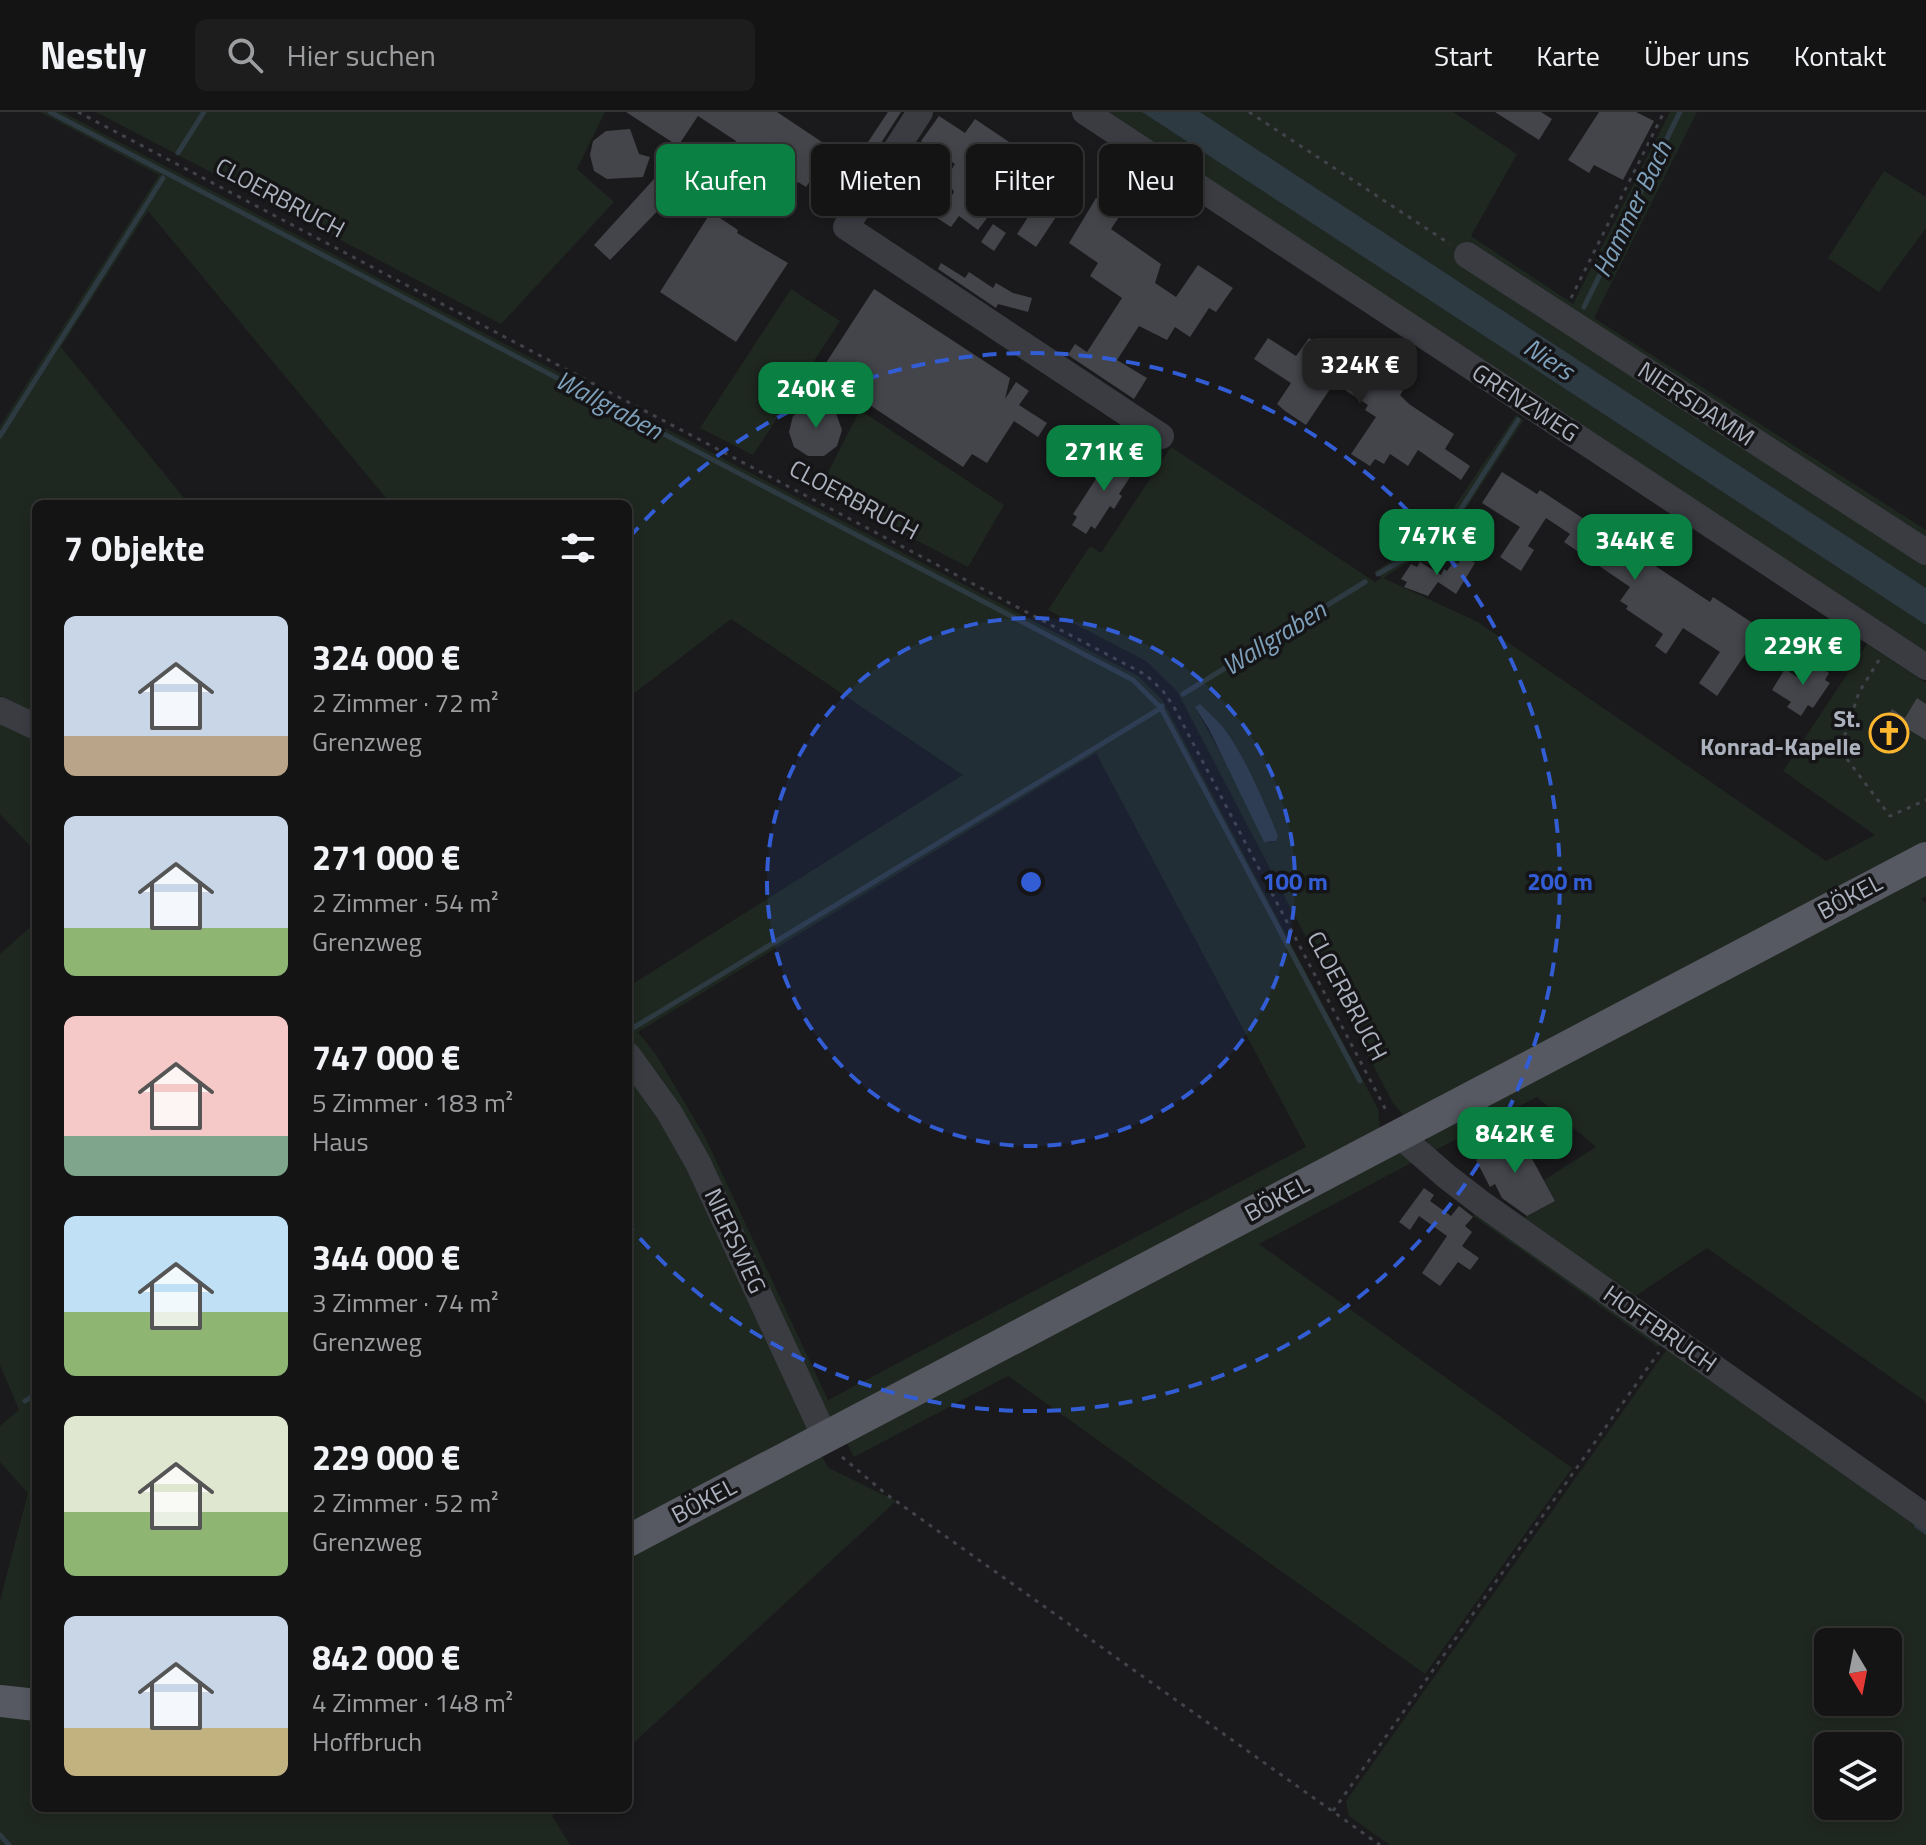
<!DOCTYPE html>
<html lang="de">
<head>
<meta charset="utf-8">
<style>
  body { margin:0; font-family:"Titillium Web",sans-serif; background:#1d1d1e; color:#f1f3f6; height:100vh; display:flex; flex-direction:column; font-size:30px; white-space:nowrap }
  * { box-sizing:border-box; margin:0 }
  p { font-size:26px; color:#9d9ea0 }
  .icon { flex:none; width:44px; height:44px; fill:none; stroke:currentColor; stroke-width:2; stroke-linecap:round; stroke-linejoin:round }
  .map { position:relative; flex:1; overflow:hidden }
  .details { position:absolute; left:32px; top:388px; width:600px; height:1312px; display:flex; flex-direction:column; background:#141415; border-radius:12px; box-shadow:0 4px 12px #0003,0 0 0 2px #333334 }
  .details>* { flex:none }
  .top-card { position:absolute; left:656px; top:32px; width:760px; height:72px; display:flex; gap:16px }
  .needle { width:52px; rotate:170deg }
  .buttons { position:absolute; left:1814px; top:1516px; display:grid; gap:16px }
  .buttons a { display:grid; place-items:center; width:88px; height:88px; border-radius:12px; background:#141415; box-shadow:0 4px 12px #0003,0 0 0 2px #333334; font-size:40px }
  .price { position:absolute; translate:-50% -68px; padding:0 18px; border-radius:16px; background:#0b8043; color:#fff; font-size:26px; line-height:52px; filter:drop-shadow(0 2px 4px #0008) }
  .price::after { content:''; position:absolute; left:50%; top:48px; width:24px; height:18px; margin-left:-12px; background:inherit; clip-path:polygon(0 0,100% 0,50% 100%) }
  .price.selected { background:#222; color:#fff }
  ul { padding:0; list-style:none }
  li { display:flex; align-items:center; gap:24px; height:200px; padding:0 32px }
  li span { display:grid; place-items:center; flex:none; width:224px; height:160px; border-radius:12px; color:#555 }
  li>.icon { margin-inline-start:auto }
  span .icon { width:96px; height:96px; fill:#fffc; stroke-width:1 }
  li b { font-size:34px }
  h2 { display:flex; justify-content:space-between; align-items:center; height:96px; padding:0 32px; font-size:34px }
  .pill { padding:0 28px; border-radius:12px; background:#141415; box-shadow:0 4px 12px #0003,0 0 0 2px #333334; font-size:28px; line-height:72px }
  .pill.selected { background:#0b8043; color:#fff }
  header { display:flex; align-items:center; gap:48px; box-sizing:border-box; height:112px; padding:0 40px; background:#141415; border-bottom:2px solid #333334 }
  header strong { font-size:38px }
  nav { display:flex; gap:44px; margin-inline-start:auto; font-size:28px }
  .search { width:560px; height:72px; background:#1d1d1e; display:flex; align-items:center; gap:20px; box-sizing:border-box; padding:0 28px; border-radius:12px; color:#9d9ea0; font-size:30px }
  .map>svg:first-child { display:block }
</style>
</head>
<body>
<header>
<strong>Nestly</strong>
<div class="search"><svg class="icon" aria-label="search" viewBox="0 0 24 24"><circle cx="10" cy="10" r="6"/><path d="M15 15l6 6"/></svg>Hier suchen</div>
<nav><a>Start</a><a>Karte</a><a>Über uns</a><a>Kontakt</a></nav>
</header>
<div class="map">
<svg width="1926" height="1733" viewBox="0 0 1926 1733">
  <rect width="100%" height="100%" fill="#1a1a1c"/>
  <g fill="#1f2820" fill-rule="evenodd">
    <path d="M40,0H62L1138,564L1162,588L1167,597L1378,997L1380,1016L831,1305L825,1302L628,933V875L963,663L731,507L628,586V392H391L148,99L61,235L189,392H36V601L0,584V314L159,63ZM1096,641L1306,1035L828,1288L705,1025L657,944L638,920Z"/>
    <path d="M96,0H605L577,57L614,90L501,212Z"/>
    <path d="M1106,0H1142L1926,513V545Z"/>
    <path d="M1200,0H1453L1517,42L1471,124L1573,192L1670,0H1697L1594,206L1926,418V476Z"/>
    <path d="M1884,59L1926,85V116L1879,180L1828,146Z"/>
    <path d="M791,177L840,209L753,343L700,316Z"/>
    <path d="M860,298L1004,393L968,455L819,378Z"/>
    <path d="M1516,303L1524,308L1446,427L1383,466L1478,510L1826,749L1875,723L1783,659L1867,532L1926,571V735L1416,1002L1403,1003L1393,991L1177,579L1146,549L1048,498L1090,434L1101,441L1171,335L1375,470L1382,466L1374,460L1438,419ZM1195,595C1203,601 1213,606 1221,613C1238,629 1268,701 1278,724L1276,729L1270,731Z"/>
    <path d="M0,605L36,622V740L0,702Z"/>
    <path d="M1926,758V784L1921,787L1926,791V1290L1707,1136L1631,1187L1520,1108L1555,1089L1544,1068L1596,1035L1537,985L1430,1041L1425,1021Z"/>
    <path d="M36,810V1583L0,1579V1489L28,1381L0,1350V1314L19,1298L0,1253V842Z"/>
    <path d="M628,951L661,993L809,1319L628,1416Z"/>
    <path d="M1397,1036L1663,1227L1658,1235L1473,1104L1478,1097L1411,1051L1259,1132L1572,1356L1425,1562L1008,1264L854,1345L845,1328Z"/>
    <path d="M1670,1233L1926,1415V1733H1390L1349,1704L1346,1689ZM1828,1530H1888V1590H1828ZM1828,1634H1888V1694H1828Z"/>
    <path d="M819,1340L829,1356L896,1389L628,1636V1441Z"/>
    <path d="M0,1596L36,1601V1696H561L552,1704L570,1733H0Z"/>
  </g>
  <g fill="#2e3a42">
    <path d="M1142,0H1200L1926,476V513Z"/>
    <path d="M1200,592C1207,599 1216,607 1223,615C1244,642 1265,692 1278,724L1276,729L1264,730L1209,617L1195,595Z"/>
  </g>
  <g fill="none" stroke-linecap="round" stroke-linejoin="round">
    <g stroke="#2e3a42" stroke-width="5">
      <path d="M50,0L1133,568L1161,596L1162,594"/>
      <path d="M178,41L204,0"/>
      <path d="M1584,195L1680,0"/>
      <path d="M0,324L163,66"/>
      <path d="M1378,462L1443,425L1518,308"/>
      <path d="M1183,582L1365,470"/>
      <path d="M628,919L1161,596L1360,969"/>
      <path d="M25,1289L36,1282"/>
      <path d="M1917,1414L1926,1420"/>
      <path d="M0,1723L9,1733"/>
    </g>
  </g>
  <g fill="#44454a">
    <path d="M626,0H777L831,36L835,30L858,45L888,0H901L848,82L816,60L806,75L798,70L784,91L722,49L736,29L698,4L678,34Z"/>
    <path d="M1495,0H1541L1552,7L1539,28Z"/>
    <path d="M1599,0H1636L1654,9L1623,68L1594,53L1589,61L1568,48Z"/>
    <path d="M939,4L965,21L975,7L1076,75L1036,135L1017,122L1032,99L1005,82L978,118L959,104L951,115L937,106L954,80L946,66L955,52L921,29Z"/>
    <path d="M630,17L639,42L650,45L643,65L607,67L594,59L590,43L593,29L606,19Z"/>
    <path d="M654,67L672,84L610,148L594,133Z"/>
    <path d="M1096,86L1121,102L1111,117L1161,152L1155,171L1176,185L1198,153L1233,176L1216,200L1209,196L1190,225L1175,215L1167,228L1139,214L1117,248L1147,266L1134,287L1068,243L1075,232L1087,240L1122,186L1090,164L1098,151L1069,131Z"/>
    <path d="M711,100L738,118L737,121L788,151L736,230L660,180Z"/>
    <path d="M993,112L1006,121L994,139L981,130Z"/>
    <path d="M941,151L965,166L969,160L993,176L996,171L1013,181L1032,186L1028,200L998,192L996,196L938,157Z"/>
    <path d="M874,177L1010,266L1005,287L1016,270L1029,279L1019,293L1047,311L1038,325L1014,309L987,351L972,342L963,355L820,260Z"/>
    <path d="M1268,226L1296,244L1309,226L1382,274L1386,268L1403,279L1400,283L1409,292L1454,322L1445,337L1470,354L1461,368L1418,338L1408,354L1390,342L1384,352L1375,347L1370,354L1351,342L1376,305L1365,298L1368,293L1334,271L1306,313L1285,299L1277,292L1291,271L1254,247Z"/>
    <path d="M833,293L842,318L837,334L824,344H808L794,335L789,320L793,304L806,294Z"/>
    <path d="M1121,340L1134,348L1129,356L1134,359L1119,382L1122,384L1114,397L1110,394L1095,417L1091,414L1086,422L1072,413L1077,405L1073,402L1111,344L1116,347Z"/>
    <path d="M1502,360L1537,382L1540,378L1710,490L1713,485L1780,529L1766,550L1748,538L1717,584L1699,571L1720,540L1683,516L1666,542L1655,534L1663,522L1626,497L1628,494L1620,489L1630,475L1564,430L1570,422L1546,406L1528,434L1534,438L1521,459L1500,445L1520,415L1482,391Z"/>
    <path d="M1463,443L1475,451L1456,482L1438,470L1428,484L1404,475L1407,470L1401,467L1411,452L1417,455L1420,450L1441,463L1444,457L1447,459L1454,449L1458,452Z"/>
    <path d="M1808,548L1829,561L1825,568L1830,571L1813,596L1808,593L1801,604L1787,595L1791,590L1772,578L1785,557L1797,565Z"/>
    <path d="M1917,586L1926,592V628L1906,616L1889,642L1870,630L1892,597L1905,606Z"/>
    <path d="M1517,1019L1555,1089L1527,1104L1502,1086L1495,1072L1490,1075L1476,1048L1482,1044L1479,1039Z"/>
    <path d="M1424,1076L1434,1083L1430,1089L1451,1104L1459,1094L1473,1105L1465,1114L1472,1120L1462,1134L1479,1146L1470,1158L1458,1150L1440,1174L1422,1161L1447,1124L1419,1104L1410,1118L1399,1110Z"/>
  </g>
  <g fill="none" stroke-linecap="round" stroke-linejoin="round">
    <g stroke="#404349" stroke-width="3" stroke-dasharray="4 6" stroke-linecap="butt">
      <path d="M78,0L1146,563L1163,579L1174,595L1388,1002"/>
      <path d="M1249,0L1450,132"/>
      <path d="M1571,186L1664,0"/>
      <path d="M1879,548L1859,580L1840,638L1890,704L1926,688"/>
      <path d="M842,1345L886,1382L1380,1733"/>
      <path d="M1333,1699L1659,1240"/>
    </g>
    <g stroke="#3a3c42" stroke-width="26">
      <path d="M920,0L846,115L1161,324"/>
      <path d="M1085,0L1926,555"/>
      <path d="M1467,143L1926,440"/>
      <path d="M0,598L36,615"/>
      <path d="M628,943L669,1000L698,1051L825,1325"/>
      <path d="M1399,1023L1446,1064L1481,1091L1926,1405"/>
    </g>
    <g stroke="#565961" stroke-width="32">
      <path d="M628,1429L1926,746"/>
      <path d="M0,1589L36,1593"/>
    </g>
  </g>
  <circle cx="1031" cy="770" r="264" fill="#325dd4" fill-opacity=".12"/>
  <g fill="none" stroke="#325dd4" stroke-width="4" stroke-dasharray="14 10">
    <circle cx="1031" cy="770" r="264"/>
    <path d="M629 426A529 529 0 1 1 629 1114"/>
  </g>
  <defs>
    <g id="church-ring" transform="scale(2)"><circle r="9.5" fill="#151517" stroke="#ffb62f" stroke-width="1.5"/><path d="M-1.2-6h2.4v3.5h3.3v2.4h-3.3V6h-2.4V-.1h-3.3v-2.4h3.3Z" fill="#ffb62f"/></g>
  </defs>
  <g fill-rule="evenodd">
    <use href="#church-ring" x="1889" y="621"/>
  </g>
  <g text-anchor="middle" stroke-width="7" stroke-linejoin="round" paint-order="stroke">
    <g font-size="24" fill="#abb1bd" stroke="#151517">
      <text transform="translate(280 86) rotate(28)" y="8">CLOERBRUCH</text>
      <text transform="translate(1525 291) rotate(33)" y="8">GRENZWEG</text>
      <text transform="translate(1696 292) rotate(33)" y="8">NIERSDAMM</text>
      <text transform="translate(854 388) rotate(28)" y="8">CLOERBRUCH</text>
      <text transform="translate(1850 785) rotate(-28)" y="8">BÖKEL</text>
      <text transform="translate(1347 884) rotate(62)" y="8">CLOERBRUCH</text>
      <text transform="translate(1277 1087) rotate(-28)" y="8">BÖKEL</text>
      <text transform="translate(735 1129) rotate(65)" y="8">NIERSWEG</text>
      <text transform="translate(1660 1217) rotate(35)" y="8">HOFFBRUCH</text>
      <text transform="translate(704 1389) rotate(-28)" y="8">BÖKEL</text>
    </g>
    <g font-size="24" font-weight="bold" fill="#abb1bd" stroke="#151517" text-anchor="end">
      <text x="1861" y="615">St.<tspan x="1861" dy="28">Konrad-Kapelle</tspan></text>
    </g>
    <g font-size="26" font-style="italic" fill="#7fa0bb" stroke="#151517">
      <text transform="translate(1632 97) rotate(-64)" y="9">Hammer Bach</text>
      <text transform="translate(1549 247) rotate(33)" y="9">Niers</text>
      <text transform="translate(609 293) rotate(28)" y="9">Wallgraben</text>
      <text transform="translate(1274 526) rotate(-32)" y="9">Wallgraben</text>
    </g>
  </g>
  <circle cx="1031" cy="770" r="12" fill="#325dd4" stroke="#151517" stroke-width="4"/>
  <g font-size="24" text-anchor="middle" font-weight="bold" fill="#325dd4" stroke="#151517" stroke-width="7" stroke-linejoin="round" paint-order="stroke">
    <text x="1295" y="778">100 m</text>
    <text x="1560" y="778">200 m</text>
  </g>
</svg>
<div class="buttons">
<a><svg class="needle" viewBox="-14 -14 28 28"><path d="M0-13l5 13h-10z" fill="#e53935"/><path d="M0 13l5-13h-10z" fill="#9d9ea0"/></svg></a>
<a><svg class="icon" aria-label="layers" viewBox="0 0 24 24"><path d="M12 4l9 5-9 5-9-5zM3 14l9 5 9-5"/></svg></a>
</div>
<b class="price selected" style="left:1360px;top:294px">324K €</b>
<b class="price" style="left:816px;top:318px">240K €</b>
<b class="price" style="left:1104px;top:381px">271K €</b>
<b class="price" style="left:1437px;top:465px">747K €</b>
<b class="price" style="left:1635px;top:470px">344K €</b>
<b class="price" style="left:1803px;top:575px">229K €</b>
<b class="price" style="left:1515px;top:1063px">842K €</b>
<div class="top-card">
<a class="pill selected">Kaufen</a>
<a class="pill">Mieten</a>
<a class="pill">Filter</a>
<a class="pill">Neu</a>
</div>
<section class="details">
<h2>7 Objekte<svg class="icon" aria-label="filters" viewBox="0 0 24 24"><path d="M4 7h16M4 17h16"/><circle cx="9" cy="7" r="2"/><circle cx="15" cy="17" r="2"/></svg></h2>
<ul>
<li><span style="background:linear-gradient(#c9d6e8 75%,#b9a48a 0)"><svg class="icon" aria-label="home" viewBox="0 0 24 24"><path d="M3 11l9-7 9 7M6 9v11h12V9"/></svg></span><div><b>324 000 €</b><p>2 Zimmer · 72 m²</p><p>Grenzweg</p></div></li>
<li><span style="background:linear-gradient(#c9d6e8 70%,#8fb573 0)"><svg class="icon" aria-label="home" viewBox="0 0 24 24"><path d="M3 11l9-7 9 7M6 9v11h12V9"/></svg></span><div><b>271 000 €</b><p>2 Zimmer · 54 m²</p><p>Grenzweg</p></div></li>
<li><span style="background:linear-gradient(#f6c9c9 75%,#7fa58c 0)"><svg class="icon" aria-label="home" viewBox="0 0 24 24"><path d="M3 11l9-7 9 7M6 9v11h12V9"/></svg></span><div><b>747 000 €</b><p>5 Zimmer · 183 m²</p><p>Haus</p></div></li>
<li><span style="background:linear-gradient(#bfe0f5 60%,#8fb573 0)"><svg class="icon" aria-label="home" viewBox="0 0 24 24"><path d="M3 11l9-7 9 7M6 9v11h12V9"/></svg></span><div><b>344 000 €</b><p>3 Zimmer · 74 m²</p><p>Grenzweg</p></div></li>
<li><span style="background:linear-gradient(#dfe7d0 60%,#8fb573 0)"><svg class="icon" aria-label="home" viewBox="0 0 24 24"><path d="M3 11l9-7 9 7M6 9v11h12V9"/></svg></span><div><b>229 000 €</b><p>2 Zimmer · 52 m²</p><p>Grenzweg</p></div></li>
<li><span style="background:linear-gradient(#c9d6e8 70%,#c2b280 0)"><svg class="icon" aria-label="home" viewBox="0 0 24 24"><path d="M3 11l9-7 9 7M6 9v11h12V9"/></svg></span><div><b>842 000 €</b><p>4 Zimmer · 148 m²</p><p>Hoffbruch</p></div></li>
</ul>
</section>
</div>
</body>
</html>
